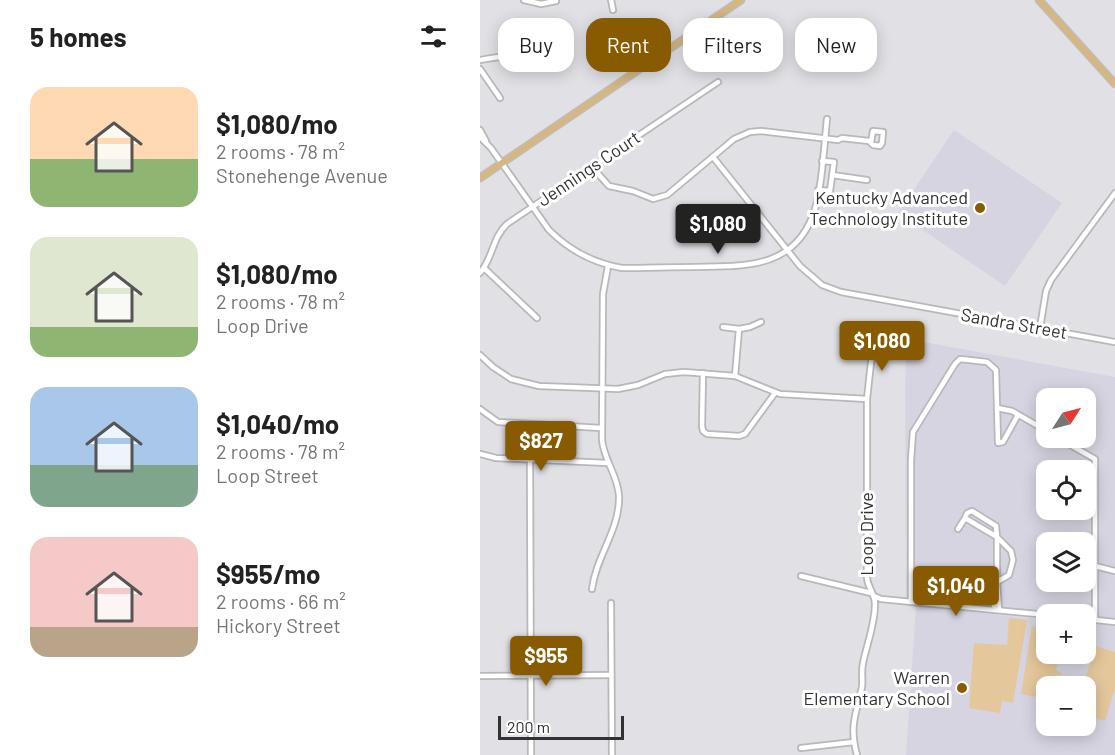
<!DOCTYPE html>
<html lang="en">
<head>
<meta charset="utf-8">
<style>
  body { margin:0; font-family:Barlow,sans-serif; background:#f6f6f6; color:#222; height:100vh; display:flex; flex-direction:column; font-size:22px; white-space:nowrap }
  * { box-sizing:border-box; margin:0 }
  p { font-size:20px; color:#767676 }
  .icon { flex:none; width:33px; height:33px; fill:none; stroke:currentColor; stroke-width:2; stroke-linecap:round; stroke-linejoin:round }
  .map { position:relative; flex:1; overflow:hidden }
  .side { display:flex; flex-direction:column; background:#fff; width:480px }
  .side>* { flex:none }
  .banner { position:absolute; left:18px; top:18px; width:526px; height:54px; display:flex; gap:12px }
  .needle { width:39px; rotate:54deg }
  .tools { position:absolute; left:556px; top:388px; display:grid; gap:12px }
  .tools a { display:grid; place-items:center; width:60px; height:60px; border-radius:12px; background:#fff; box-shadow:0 3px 15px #0003; font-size:30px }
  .scale { position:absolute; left:18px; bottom:15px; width:126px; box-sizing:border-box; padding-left:6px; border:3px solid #323234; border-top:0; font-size:16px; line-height:21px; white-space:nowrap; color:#323234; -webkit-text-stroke:4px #fff; paint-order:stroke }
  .price { position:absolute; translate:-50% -51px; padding:0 14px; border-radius:6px; background:#895b00; color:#fff; font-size:20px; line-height:39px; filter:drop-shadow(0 2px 3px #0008) }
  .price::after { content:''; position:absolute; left:50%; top:36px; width:18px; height:14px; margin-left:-9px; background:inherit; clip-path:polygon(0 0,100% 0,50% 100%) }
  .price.selected { background:#222; color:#fff }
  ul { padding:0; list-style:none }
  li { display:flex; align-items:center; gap:18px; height:150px; padding:0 30px }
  li span { display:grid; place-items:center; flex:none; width:168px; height:120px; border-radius:18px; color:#555 }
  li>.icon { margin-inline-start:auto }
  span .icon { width:72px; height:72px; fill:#fffc; stroke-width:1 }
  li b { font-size:26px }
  h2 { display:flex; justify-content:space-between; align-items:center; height:72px; padding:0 30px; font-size:26px }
  .pill { padding:0 21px; border-radius:18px; background:#fff; box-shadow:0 3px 15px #0003; font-size:21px; line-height:54px }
  .pill.selected { background:#895b00; color:#fff }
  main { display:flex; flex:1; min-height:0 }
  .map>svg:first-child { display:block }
</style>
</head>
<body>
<main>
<section class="side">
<h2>5 homes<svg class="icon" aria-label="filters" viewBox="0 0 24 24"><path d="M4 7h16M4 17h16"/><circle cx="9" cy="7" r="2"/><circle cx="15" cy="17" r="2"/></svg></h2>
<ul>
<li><span style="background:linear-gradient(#ffd9b3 60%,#8fb573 0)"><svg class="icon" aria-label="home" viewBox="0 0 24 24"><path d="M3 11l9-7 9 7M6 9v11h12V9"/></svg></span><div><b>$1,080/mo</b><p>2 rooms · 78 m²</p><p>Stonehenge Avenue</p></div></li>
<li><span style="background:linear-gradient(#dfe7d0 75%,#8fb573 0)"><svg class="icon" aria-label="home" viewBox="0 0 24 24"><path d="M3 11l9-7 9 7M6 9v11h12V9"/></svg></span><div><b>$1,080/mo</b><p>2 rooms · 78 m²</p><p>Loop Drive</p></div></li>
<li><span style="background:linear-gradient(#a9c7e8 65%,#7fa58c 0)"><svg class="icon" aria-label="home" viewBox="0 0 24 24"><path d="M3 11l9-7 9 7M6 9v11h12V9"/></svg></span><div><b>$1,040/mo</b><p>2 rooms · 78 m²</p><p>Loop Street</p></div></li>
<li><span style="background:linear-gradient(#f6c9c9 75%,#b9a48a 0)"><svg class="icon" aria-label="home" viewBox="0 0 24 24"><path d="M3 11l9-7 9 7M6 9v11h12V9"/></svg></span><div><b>$955/mo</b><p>2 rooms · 66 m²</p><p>Hickory Street</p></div></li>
</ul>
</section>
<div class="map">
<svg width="635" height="755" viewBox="0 0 635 755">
  <rect width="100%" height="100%" fill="#e1e0e5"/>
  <g fill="#d6d4e0" fill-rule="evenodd">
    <path d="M474,130L582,203L525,286L418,213Z"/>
    <path d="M427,339L635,377V622L606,619V615H567L426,602L425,383ZM567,399H606V438H567ZM567,471H606V510H567ZM567,543H606V582H567Z"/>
    <path d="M436,606L567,620V654H606V623L635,626V755H426ZM567,687H606V726H567Z"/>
  </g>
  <g fill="#e5c79c">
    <path d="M529,618L547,620L533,703L522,701L520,713L489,708L494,643L527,645Z"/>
    <path d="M552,626L567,628V654H579L576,670L582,673L581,675H575L573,687H567V699L541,694Z"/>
    <path d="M615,646L635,652V688L625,721L606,715V687H603Z"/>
  </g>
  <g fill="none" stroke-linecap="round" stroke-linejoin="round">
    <g stroke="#b8b7bb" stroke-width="8">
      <g id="minor">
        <path d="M44,0L61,4L76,1"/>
        <path d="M131,0L133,10"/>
        <path d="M0,60L18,57L51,65L69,63"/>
        <path d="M0,69L20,98"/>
        <path d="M0,130L6,141"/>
        <path d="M0,137L11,148L69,230C90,251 113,263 142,268C167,268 191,267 216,267C264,266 313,269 333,215C342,191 344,146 347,119"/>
        <path d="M233,157L320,266L342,285L361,292L635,342"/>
        <path d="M112,167L129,186L153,191L173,199L187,195L254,139L270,132L281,131L358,140L362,138L389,141L393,145L400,146L402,143L403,132L393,131L391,142"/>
        <path d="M352,175L387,180"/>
        <path d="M338,190L350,191L354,162L342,161"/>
        <path d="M4,268L57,318"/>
        <path d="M0,273C13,258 12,238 27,224L238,82"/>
        <path d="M243,327L259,329"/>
        <path d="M560,328L566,291L571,280L635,193"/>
        <path d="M0,355L13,367L31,379L59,386L138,389L158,385L185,374L204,372L255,376L300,394L387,399"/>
        <path d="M223,373L222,426L223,431L227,434L259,436L265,434L295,393"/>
        <path d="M255,376L259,329L270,327L281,322"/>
        <path d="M517,408L532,411L567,431"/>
        <path d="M0,409L18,422L121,428"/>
        <path d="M578,438L615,459V620"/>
        <path d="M0,454L16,458L128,463"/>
        <path d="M50,460L51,755"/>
        <path d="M478,529L485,518L517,537V582L529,575L533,560L531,551L517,537L516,526L492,511L487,513L485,518"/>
        <path d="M615,566L635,571"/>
        <path d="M321,576L391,593"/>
        <path d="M112,589C116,556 140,530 139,496C138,475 123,459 122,439L123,294L128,266"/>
        <path d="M394,596L401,599L567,615"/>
        <path d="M431,602V460L433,432L475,364L480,359L507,362L516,370L518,443L523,442L538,415"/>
        <path d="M131,603L132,755"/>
        <path d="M514,610V586L517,582L519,610"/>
        <path d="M606,619L635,622"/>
        <path d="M0,676L131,675"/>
        <path d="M321,748L374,742"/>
        <path d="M377,755C369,726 376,714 382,687C383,679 381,671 383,663C387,643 395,625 395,604C395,594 388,588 387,578V399L393,344"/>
      </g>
    </g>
    <g stroke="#bdbdbe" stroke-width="9">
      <g id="major">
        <path d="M559,0L635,84"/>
        <path d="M0,178L261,0"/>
      </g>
    </g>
    <use href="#minor" stroke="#fff" stroke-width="4.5"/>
    <use href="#major" stroke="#d6b681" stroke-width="6"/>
  </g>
  <g fill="#895b00" stroke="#fff" stroke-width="2">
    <circle cx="500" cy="208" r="6"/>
    <circle cx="482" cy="688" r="6"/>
  </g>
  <g text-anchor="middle" stroke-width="6" stroke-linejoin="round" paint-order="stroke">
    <g font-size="18" fill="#323234" stroke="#fff">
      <text transform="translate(109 169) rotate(-34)" y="6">Jennings Court</text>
      <text transform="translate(534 324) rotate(10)" y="6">Sandra Street</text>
      <text transform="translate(387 534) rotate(-90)" y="6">Loop Drive</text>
    </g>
    <g font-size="18" fill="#323234" stroke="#fff" text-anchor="end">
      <text x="488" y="204">Kentucky Advanced<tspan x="488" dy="21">Technology Institute</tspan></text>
      <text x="470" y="684">Warren<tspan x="470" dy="21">Elementary School</tspan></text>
    </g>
  </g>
</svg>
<div class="tools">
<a><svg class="needle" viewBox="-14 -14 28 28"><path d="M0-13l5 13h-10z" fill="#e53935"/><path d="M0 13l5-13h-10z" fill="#767676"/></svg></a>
<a><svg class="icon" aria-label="locate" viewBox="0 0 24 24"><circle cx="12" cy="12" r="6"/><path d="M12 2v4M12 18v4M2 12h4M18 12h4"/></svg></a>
<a><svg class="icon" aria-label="layers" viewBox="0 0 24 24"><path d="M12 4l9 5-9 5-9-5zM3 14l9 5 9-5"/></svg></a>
<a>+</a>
<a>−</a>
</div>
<div class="scale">200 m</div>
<b class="price selected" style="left:238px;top:255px">$1,080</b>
<b class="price" style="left:402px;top:372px">$1,080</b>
<b class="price" style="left:61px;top:472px">$827</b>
<b class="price" style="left:476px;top:617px">$1,040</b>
<b class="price" style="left:66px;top:687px">$955</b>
<div class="banner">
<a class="pill">Buy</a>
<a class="pill selected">Rent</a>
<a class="pill">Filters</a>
<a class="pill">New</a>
</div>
</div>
</main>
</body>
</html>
